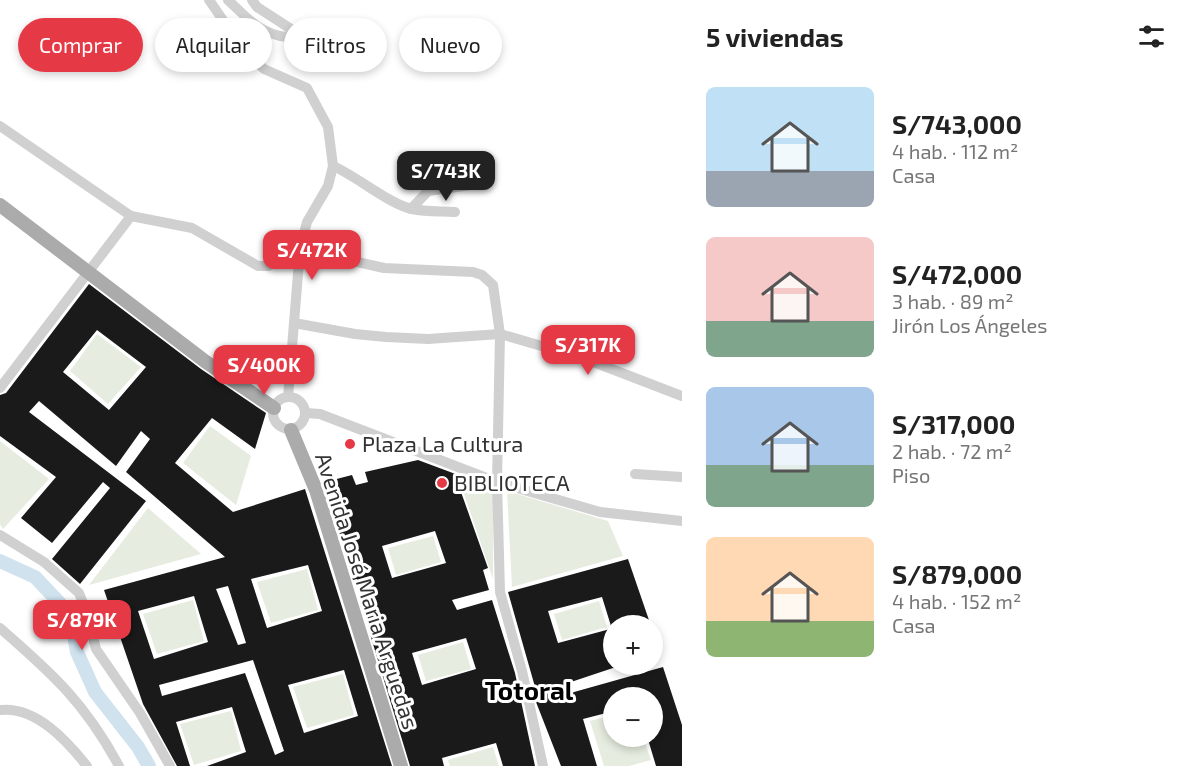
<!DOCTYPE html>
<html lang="es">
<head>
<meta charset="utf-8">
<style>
  body { margin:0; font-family:"Exo 2",sans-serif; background:#f2f2f2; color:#222; height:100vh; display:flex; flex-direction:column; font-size:22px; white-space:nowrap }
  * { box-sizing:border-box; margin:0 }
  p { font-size:20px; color:#767676 }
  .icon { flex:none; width:33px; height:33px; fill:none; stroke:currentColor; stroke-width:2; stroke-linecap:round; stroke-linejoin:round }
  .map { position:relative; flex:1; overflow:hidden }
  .side { display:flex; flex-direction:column; background:#fff; width:510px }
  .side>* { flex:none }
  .hud { position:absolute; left:18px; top:18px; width:570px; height:54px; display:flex; gap:12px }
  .controls { position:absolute; left:603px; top:615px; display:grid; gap:12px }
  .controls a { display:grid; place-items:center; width:60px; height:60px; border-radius:50%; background:#fff; box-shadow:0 3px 9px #0003; font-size:30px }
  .price { position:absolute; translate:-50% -51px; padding:0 14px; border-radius:12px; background:#e63946; color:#fff; font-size:20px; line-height:39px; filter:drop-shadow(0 2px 3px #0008) }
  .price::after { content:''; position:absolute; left:50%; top:36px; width:18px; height:14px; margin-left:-9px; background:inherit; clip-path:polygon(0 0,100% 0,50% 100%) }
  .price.on { background:#222; color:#fff }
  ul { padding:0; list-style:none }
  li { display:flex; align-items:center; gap:18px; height:150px; padding:0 24px }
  li span { display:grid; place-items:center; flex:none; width:168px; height:120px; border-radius:9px; color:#555 }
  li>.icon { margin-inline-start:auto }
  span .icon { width:72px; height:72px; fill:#fffc; stroke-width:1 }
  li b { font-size:26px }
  h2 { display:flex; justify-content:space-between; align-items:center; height:72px; padding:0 24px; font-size:26px }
  .pill { padding:0 21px; border-radius:27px; background:#fff; box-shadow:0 3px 9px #0003; font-size:21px; line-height:54px }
  .pill.on { background:#e63946; color:#fff }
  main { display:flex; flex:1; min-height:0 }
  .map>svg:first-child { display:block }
</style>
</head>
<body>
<main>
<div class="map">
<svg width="682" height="766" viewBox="0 0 682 766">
  <rect width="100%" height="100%" fill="#fff"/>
  <g fill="#e6ecdf">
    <path d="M97,334L141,367L108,404L70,371Z"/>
    <path d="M210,426L251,456L236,505L183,463Z"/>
    <path d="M0,441L49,479L3,529L0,524Z"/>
    <path d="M493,483V579L463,491Z"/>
    <path d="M507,491L608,521L623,556L512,587Z"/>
    <path d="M148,508L201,554L89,585Z"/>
    <path d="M433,536L441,562L396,575L388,548Z"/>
    <path d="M307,569L318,610L271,623L257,582Z"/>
    <path d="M193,600L204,641L157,654L143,614Z"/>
    <path d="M599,601L607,627L562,640L554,614Z"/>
    <path d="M463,642L471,669L426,681L418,655Z"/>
    <path d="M343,674L354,715L307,728L293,687Z"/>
    <path d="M231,711L241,751L194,765L180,724Z"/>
    <path d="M613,715L614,736L643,737L651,760L629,766H604L590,721Z"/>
    <path d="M493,747L499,766H450L448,760Z"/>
  </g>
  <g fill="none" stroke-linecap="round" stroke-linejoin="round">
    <path stroke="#cfe2ee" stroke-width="14" d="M0,561L35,577L70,614L77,652L95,692L138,747L149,766"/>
  </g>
  <g fill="#1a1a1a" fill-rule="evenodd">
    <path d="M89,284L201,369L266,413L255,449L212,418L175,463L233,512L305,489L392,766H207L246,752L232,707L176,722L190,766H177L143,704L104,590L225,557L126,472L150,439L141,431L116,466L39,401L29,412L146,501L80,584L52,559L110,488L103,482L52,543L21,518L56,477L0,436V395L6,393ZM97,330L146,367L109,410L63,372ZM308,565L322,611L267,628L251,579ZM228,586L246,643L238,645L216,589ZM194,596L208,642L154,659L138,611ZM253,660L284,751L275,755L245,673L162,696L159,685ZM344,670L358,716L304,733L288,685Z"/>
    <path d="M418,460L485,485L461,492L488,568L483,570L489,590L452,600L457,610L492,600L515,673L535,766H503L496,743L442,758L444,766H410L370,634L372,633L357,579L353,580L352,577L325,482L352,475L356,485L368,482L365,472ZM435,531L446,563L392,578L382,546ZM466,638L476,669L422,685L412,653Z"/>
    <path d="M628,559L651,626H611L602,597L548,611L558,643L614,628V664H625L565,684L567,694L663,667L682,725V766H656L647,736H652V698H614V711L583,719L597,766H561L536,702L539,701L508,592Z"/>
  </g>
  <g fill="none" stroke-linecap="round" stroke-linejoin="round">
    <g stroke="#d0d0d0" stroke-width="10">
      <path d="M209,0L243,49L264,69L307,88L328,127L333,166L328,186L307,222L300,249L288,397"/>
      <path d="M228,0C246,17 261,35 287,37L292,34L291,29L257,7L252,0"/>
      <path d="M0,126L131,216L192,228L258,266H268L300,249L384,268L473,272L482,275L493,285L500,334L497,482L500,592L522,671L543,766"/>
      <path d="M333,166C358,177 389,204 412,209C426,212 442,211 455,212"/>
      <path d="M411,209L428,191L477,184"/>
      <path d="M294,323L355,334L386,337L428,339L500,334L583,358L682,396"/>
      <path d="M0,388L131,216"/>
      <circle cx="289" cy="413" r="16"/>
      <path d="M306,413L320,414L497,482L600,512L682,521"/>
      <path d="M635,474L682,477"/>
      <path d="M0,535L44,562L79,593L87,613L96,649L140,713L170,766"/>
      <path d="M0,628C53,674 85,703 119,766"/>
      <path d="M0,710C36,706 67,741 87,766"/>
    </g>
    <g stroke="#ababab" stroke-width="14">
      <path d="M0,205L206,362L274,408"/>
      <path d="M291,430L316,490L401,766"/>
    </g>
  </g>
  <g fill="#e63946" stroke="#fff" stroke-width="2">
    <circle cx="350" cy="444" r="6"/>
    <circle cx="442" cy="483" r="6"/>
  </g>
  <g text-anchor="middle" stroke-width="6" stroke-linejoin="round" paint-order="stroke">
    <g font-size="22" fill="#333" stroke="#fff" text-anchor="start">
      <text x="362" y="452">Plaza La Cultura</text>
      <text x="454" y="491">BIBLIOTECA</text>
    </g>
    <g font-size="22" fill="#333" stroke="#fff">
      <text transform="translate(367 591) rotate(72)" y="8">Avenida José Maria Arguedas</text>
    </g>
    <g font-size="26" font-weight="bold" fill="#000" stroke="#fff">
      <text x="529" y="700">Totoral</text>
    </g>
  </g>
</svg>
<div class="controls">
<a>+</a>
<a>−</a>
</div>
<b class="price on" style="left:446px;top:202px">S/743K</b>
<b class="price" style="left:312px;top:281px">S/472K</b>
<b class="price" style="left:588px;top:376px">S/317K</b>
<b class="price" style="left:264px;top:396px">S/400K</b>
<b class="price" style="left:82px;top:651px">S/879K</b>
<div class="hud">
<a class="pill on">Comprar</a>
<a class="pill">Alquilar</a>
<a class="pill">Filtros</a>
<a class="pill">Nuevo</a>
</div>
</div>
<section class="side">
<h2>5 viviendas<svg class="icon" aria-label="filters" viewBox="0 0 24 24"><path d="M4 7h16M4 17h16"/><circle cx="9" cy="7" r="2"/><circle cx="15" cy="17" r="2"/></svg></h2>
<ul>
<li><span style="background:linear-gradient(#bfe0f5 70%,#9aa5b1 0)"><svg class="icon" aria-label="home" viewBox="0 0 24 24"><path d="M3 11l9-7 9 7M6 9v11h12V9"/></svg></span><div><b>S/743,000</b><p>4 hab. · 112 m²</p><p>Casa</p></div></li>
<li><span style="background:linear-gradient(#f6c9c9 70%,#7fa58c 0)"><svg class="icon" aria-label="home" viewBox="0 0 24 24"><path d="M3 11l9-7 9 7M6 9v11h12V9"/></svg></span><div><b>S/472,000</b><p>3 hab. · 89 m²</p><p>Jirón Los Ángeles</p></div></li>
<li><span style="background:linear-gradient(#a9c7e8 65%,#7fa58c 0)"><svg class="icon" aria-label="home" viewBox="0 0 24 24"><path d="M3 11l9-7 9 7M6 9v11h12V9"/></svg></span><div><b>S/317,000</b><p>2 hab. · 72 m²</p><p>Piso</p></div></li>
<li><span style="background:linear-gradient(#ffd9b3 70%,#8fb573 0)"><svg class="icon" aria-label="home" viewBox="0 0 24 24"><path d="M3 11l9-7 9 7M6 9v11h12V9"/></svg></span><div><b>S/879,000</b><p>4 hab. · 152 m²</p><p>Casa</p></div></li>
</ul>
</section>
</main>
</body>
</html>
